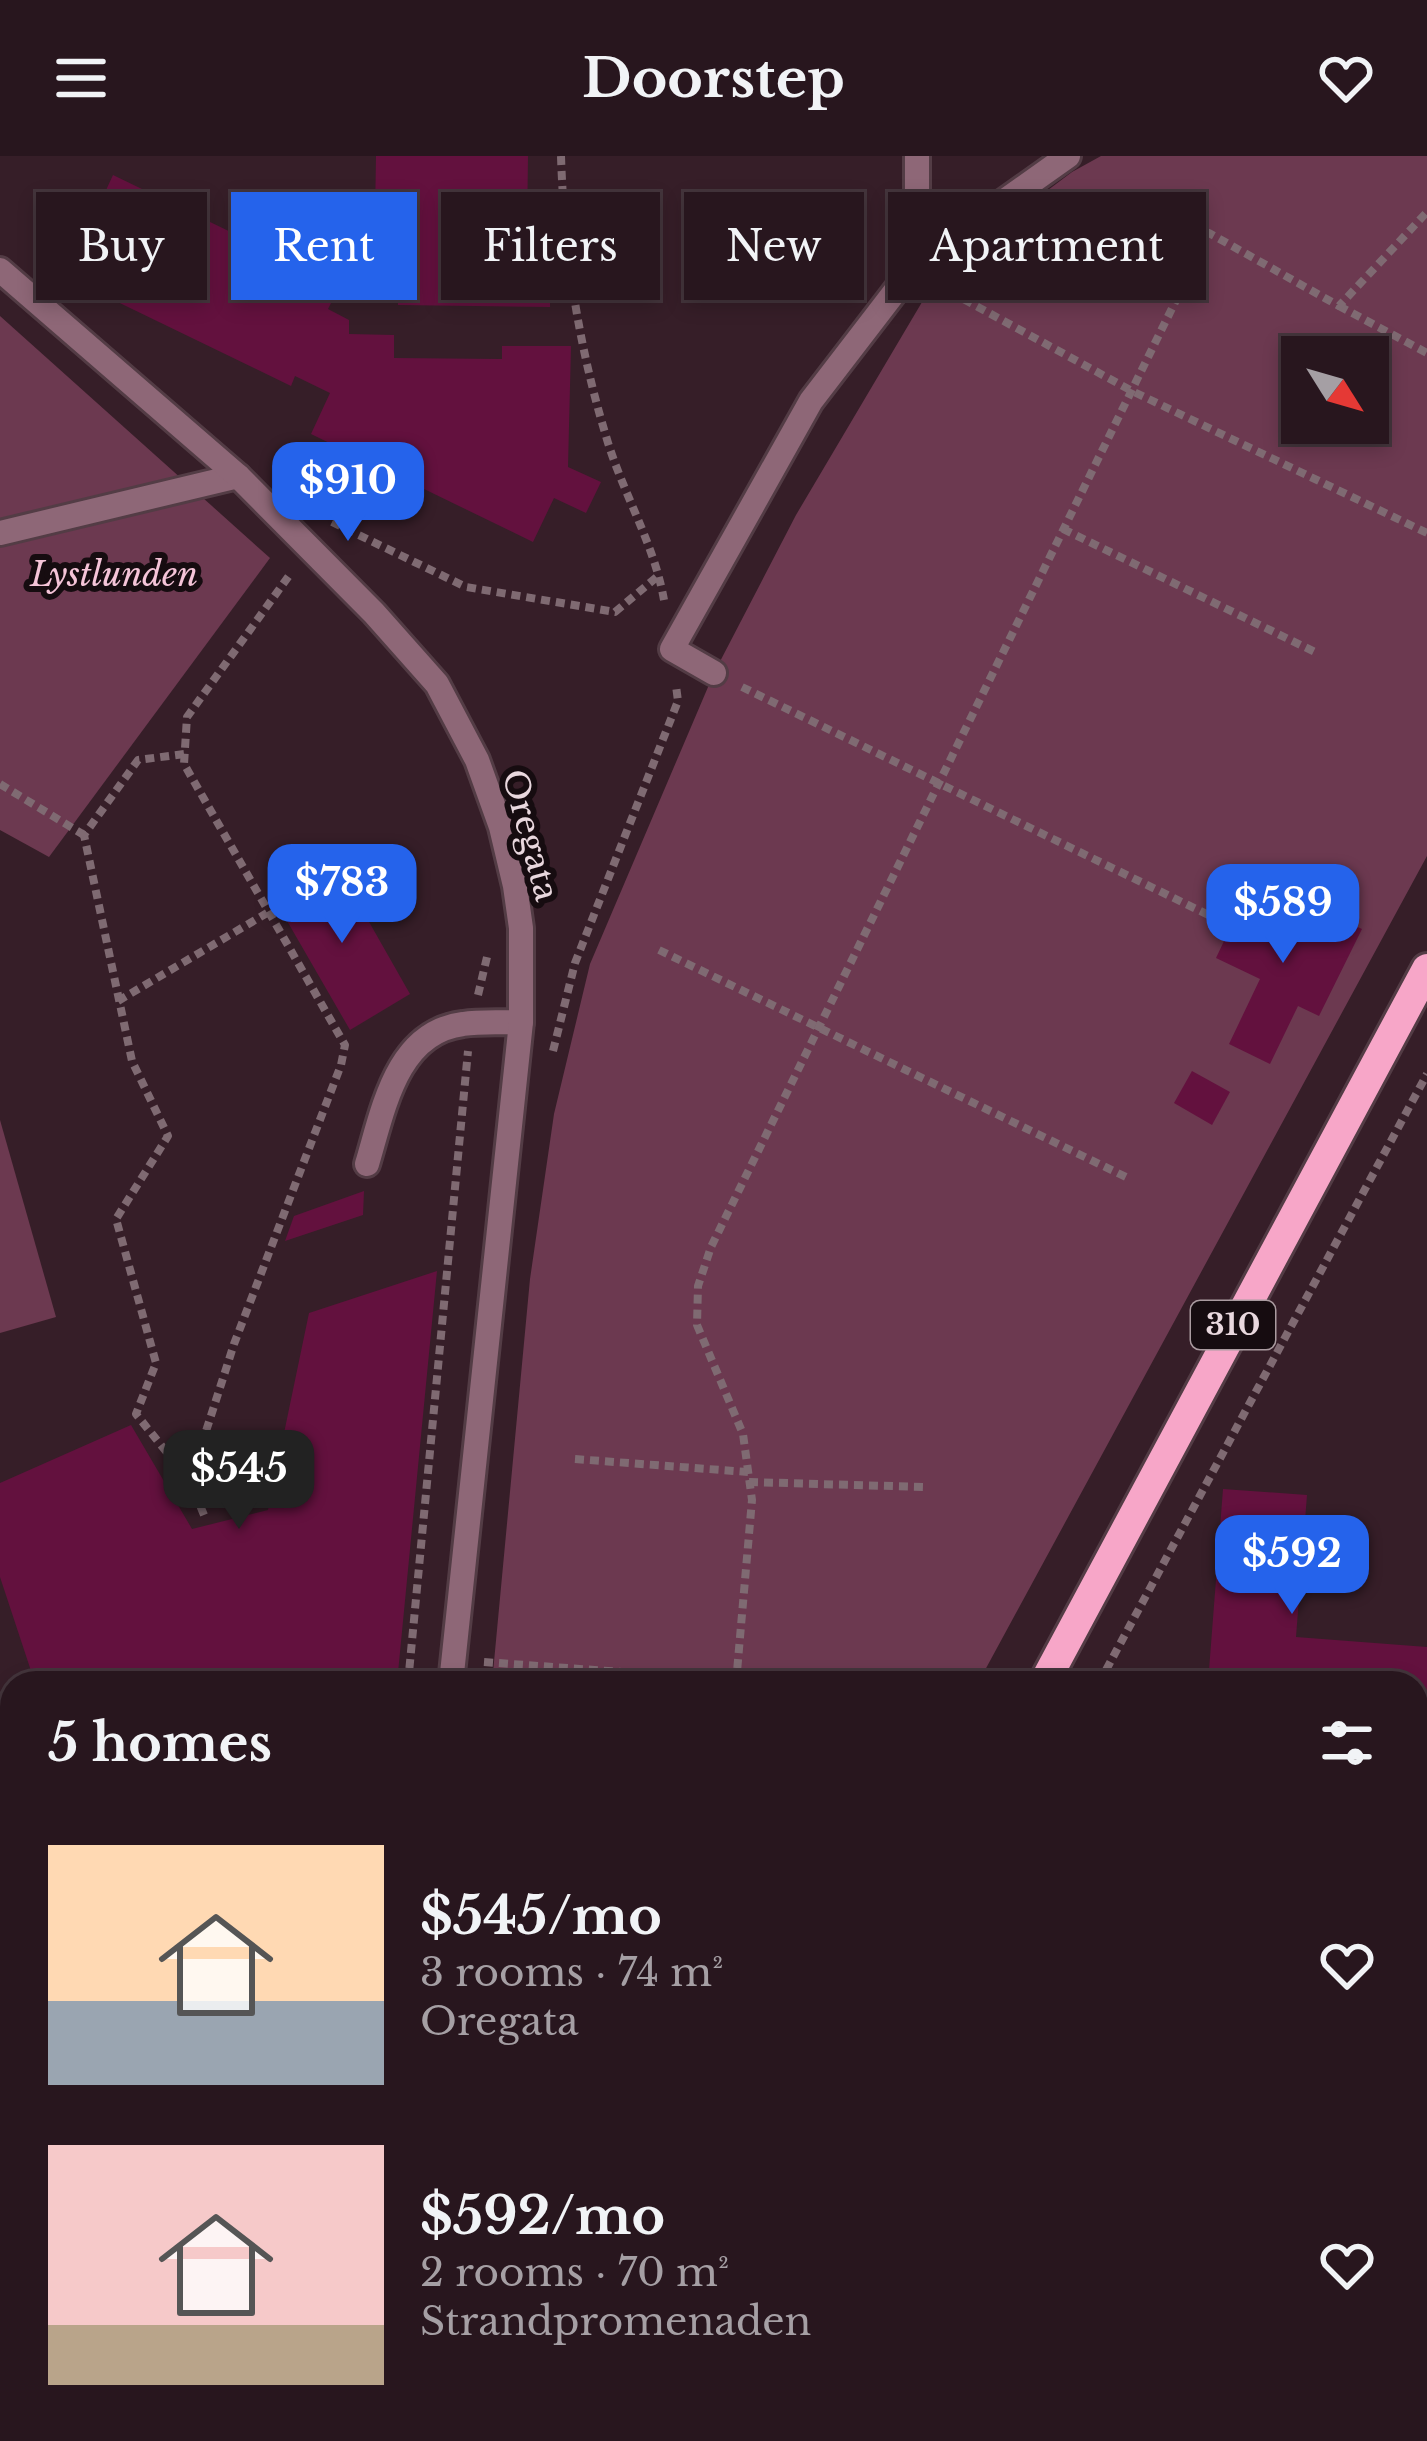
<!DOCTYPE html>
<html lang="en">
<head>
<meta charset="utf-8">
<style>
  body { margin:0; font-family:"Libre Baskerville",serif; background:#301f27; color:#f1f3f6; height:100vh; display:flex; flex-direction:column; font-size:45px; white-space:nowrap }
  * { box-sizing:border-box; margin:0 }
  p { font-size:39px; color:#a59fa4 }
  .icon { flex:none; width:66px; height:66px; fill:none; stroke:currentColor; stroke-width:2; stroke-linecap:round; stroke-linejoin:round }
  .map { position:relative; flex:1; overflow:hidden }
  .drawer { position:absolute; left:0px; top:1515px; width:1428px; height:771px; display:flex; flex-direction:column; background:#28161e; border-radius:36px 36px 0 0; box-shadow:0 6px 18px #0003,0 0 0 3px #44353c }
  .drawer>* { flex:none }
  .top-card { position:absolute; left:36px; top:36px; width:1356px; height:108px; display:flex; gap:24px }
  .needle { width:78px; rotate:127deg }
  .buttons { position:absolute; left:1281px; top:180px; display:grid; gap:24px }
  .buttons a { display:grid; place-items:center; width:108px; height:108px; border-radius:0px; background:#28161e; box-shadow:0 6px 18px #0003,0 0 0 3px #44353c; font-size:60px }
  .price { position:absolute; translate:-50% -102px; padding:0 27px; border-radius:24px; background:#2563eb; color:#fff; font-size:39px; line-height:78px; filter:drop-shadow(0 3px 6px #0008) }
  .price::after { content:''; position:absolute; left:50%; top:72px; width:36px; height:27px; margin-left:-18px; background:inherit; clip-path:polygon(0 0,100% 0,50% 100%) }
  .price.on { background:#222; color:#fff }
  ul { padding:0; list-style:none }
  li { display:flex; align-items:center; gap:36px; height:300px; padding:0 48px }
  li span { display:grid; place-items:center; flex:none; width:336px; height:240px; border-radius:0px; color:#555 }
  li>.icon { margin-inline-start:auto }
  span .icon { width:144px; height:144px; fill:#fffc; stroke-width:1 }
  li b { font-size:51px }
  h2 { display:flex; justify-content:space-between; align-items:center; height:144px; padding:0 48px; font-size:51px }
  .chip { padding:0 42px; border-radius:0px; background:#28161e; box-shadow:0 6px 18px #0003,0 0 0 3px #44353c; font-size:42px; line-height:108px }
  .chip.on { background:#2563eb; color:#fff }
  header { display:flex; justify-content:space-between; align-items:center; height:156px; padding:0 48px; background:#28161e; font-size:54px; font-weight:800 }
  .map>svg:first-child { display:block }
</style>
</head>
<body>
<header><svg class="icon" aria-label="menu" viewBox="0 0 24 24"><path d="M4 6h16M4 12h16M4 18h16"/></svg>Doorstep<svg class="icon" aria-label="heart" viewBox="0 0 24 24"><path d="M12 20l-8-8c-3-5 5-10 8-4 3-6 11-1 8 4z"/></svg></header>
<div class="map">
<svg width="1427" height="2285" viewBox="0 0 1427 2285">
  <rect width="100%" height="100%" fill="#361e28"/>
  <g fill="#6c3950" fill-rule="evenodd">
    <path d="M1101,0H1427V700L978,1527H492L530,1123L554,958L590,808L714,517L796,359L941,114L1072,16ZM1302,201H1368V267H1302Z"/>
    <path d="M0,160L270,402L49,701L0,674Z"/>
    <path d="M0,964L56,1161L0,1177Z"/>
  </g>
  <g fill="#63113e">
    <path d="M376,0H528L527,77H551L550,151L398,149V120L374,119Z"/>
    <path d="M113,19L340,129L328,153L349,164V178L394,179V202L502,203V190H571L568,311L601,326L586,357L554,342L533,386L311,278L330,237L295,220L291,230L64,120L82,83L66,75L79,50L95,58Z"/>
    <path d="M335,706L410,838L350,874L275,744Z"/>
    <path d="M1251,728L1334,768L1337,761L1362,773L1319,860L1298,850L1270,908L1229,888L1260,823L1216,802Z"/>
    <path d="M1192,915L1230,936L1212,969L1174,947Z"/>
    <path d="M364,1035L363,1059L285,1085L294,1060Z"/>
    <path d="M437,1115L397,1527H35L0,1421V1327L131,1269L192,1373L268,1354L309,1157Z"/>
    <path d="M1223,1333L1307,1339L1296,1481L1427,1491V1702L1416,1701L1423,1594H1416V1527H1208Z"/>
    <path d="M1416,1970L1427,1972V2179L1416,2178Z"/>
    <path d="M182,2274H297L296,2285H181Z"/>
    <path d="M630,2274H714L713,2285H629Z"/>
    <path d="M775,2274H845L844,2285L774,2279Z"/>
    <path d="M1230,2274H1374L1373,2281L1344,2277L1343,2285H1296Z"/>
  </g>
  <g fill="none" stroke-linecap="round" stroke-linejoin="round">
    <g stroke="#533c45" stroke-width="30">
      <g id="lane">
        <path d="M917,107L1068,0"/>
        <path d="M0,377L238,320"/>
        <path d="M714,517L672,493L811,245L917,107V0"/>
        <path d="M367,1008C383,955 396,876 463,868C482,865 502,867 521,866"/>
        <path d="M0,1869L12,1870"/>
        <path d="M1155,2285L1156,2274"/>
      </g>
    </g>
    <g stroke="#533c45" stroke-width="30">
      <path id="street" d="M0,114L238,320L374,457L437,528L477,604L501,671L515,730L521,772V866L451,1527"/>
    </g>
    <g stroke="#533c45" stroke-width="30">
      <path id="secondary" d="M371,2285L372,2274"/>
    </g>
    <g stroke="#533c45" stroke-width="36">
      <g id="primary">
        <path d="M1044,1527L1427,813"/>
        <path d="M0,1983L12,1985"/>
        <path d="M0,2017L12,2019"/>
      </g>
    </g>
    <g stroke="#7f6a72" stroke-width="8" stroke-dasharray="9 6" stroke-linecap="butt">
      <path d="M561,0C564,95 578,188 606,280C622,336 654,387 664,444"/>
      <path d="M945,121L956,139L1132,235L1427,377"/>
      <path d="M1339,150L1427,197"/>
      <path d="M332,366L466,431L615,456L658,420"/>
      <path d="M1063,373L1319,498"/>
      <path d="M742,531L1231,770"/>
      <path d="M184,598L138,604L84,679L132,905L168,980L116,1063L156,1207L136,1258L189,1324"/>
      <path d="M0,628L84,679"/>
      <path d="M659,794L1128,1022"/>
      <path d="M478,839L487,801"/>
      <path d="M118,845L267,757"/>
      <path d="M553,895L575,807L678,545L676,530"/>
      <path d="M575,1303L748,1316"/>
      <path d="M749,1326L925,1331"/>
      <path d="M204,1359L190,1325L234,1188L341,909L345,889L184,608L187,561L291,417"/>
      <path d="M484,1506L775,1527"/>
      <path d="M408,1527L468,895"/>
      <path d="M736,1527L752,1344L743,1278L697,1169L698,1130L711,1091L1209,77L1339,150L1427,56"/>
      <path d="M1099,1527L1427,918"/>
      <path d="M0,2058L12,2060"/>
      <path d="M327,2285L328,2274"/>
      <path d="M409,2285L410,2274"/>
    </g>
    <use href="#lane" stroke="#8e6777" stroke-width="24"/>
    <use href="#street" stroke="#8e6777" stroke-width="24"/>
    <use href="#secondary" stroke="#c98aa4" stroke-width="24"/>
    <use href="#primary" stroke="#f7a6c8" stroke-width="30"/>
  </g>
  <g text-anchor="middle" stroke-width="12" stroke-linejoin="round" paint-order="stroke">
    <rect fill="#160c10" stroke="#aa9ba0" stroke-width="3" x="1191" y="1145" width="84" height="48" rx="9"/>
    <g font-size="30" font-weight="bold" fill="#e9d8de">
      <text x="1233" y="1179">310</text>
    </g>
    <g font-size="33" font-style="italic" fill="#f5c4d8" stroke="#160c10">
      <text x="114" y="430">Lystlunden</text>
    </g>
    <g font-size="33" fill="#e9d8de" stroke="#160c10">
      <text transform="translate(531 679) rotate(75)" y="12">Oregata</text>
    </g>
  </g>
</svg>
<div class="buttons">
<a><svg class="needle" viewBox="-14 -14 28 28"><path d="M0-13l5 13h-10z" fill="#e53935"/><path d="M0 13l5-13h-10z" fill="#a59fa4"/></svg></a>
</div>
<b class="price" style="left:348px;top:388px">$910</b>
<b class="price" style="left:342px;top:790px">$783</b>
<b class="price" style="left:1283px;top:810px">$589</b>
<b class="price on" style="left:239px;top:1376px">$545</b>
<b class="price" style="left:1292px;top:1461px">$592</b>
<div class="top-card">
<a class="chip">Buy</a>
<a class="chip on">Rent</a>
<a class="chip">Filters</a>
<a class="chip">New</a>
<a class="chip">Apartment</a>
</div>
<section class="drawer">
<h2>5 homes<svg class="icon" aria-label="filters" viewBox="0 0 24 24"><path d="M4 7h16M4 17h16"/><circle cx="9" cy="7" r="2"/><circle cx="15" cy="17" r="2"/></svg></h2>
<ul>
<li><span style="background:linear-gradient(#ffd9b3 65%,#9aa5b1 0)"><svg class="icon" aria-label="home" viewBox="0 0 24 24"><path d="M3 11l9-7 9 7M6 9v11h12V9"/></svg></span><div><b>$545/mo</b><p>3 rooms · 74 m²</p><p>Oregata</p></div><svg class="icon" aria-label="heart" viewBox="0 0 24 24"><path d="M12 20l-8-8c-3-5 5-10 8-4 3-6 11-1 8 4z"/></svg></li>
<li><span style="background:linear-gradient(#f6c9c9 75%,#b9a48a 0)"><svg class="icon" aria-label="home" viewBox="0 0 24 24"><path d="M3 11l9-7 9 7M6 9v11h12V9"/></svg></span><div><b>$592/mo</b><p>2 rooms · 70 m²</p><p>Strandpromenaden</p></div><svg class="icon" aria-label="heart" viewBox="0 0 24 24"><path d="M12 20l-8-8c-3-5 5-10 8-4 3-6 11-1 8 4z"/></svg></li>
</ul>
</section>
</div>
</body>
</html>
